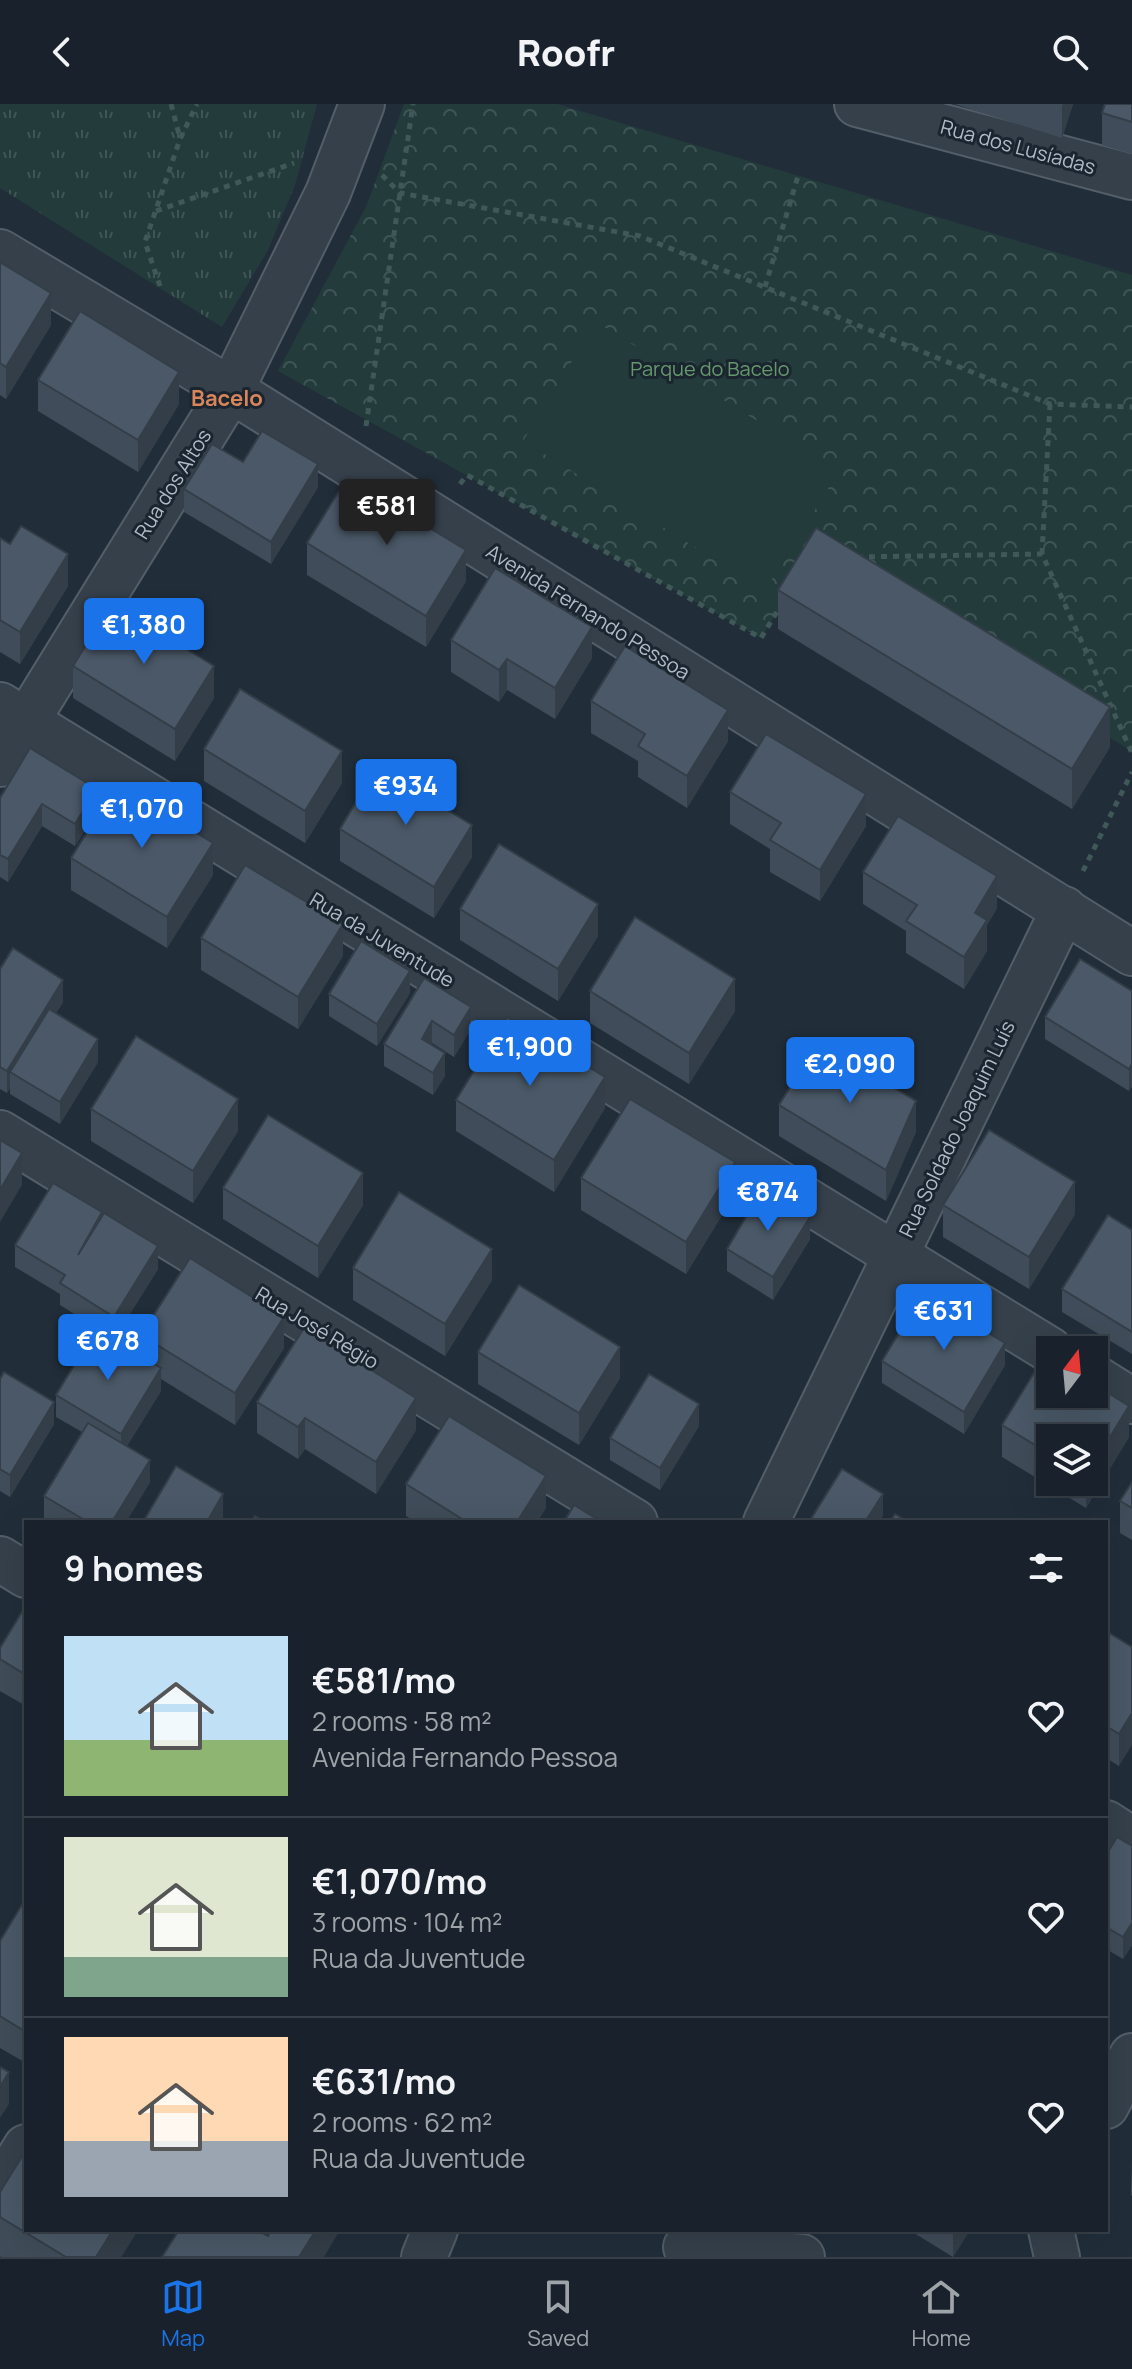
<!DOCTYPE html>
<html lang="en">
<head>
<meta charset="utf-8">
<style>
  body { margin:0; font-family:Manrope,sans-serif; background:#222a34; color:#f1f3f6; height:100vh; display:flex; flex-direction:column; font-size:30px; white-space:nowrap }
  * { box-sizing:border-box; margin:0 }
  p { font-size:26px; color:#9fa4a9 }
  .icon { flex:none; width:44px; height:44px; fill:none; stroke:currentColor; stroke-width:2; stroke-linecap:round; stroke-linejoin:round }
  .map { position:relative; flex:1; overflow:hidden }
  .details { position:absolute; left:24px; top:1416px; width:1084px; height:712px; display:flex; flex-direction:column; background:#19222c; border-radius:0px; box-shadow:0 8px 32px #0002,0 0 0 2px #373f48 }
  .details>* { flex:none }
  .needle { width:52px; rotate:16deg }
  .controls { position:absolute; left:1036px; top:1232px; display:grid; gap:16px }
  .controls a { display:grid; place-items:center; width:72px; height:72px; border-radius:0px; background:#19222c; box-shadow:0 8px 32px #0002,0 0 0 2px #373f48; font-size:40px }
  .price { position:absolute; translate:-50% -68px; padding:0 18px; border-radius:8px; background:#1a73e8; color:#fff; font-size:26px; line-height:52px; filter:drop-shadow(0 2px 4px #0008) }
  .price::after { content:''; position:absolute; left:50%; top:48px; width:24px; height:18px; margin-left:-12px; background:inherit; clip-path:polygon(0 0,100% 0,50% 100%) }
  .price.current { background:#222; color:#fff }
  ul { padding:0; list-style:none }
  li { display:flex; align-items:center; gap:24px; height:200px; padding:0 40px }
  li+li { border-top:2px solid #373f48 }
  li span { display:grid; place-items:center; flex:none; width:224px; height:160px; border-radius:0px; color:#555 }
  li>.icon { margin-inline-start:auto }
  span .icon { width:96px; height:96px; fill:#fffc; stroke-width:1 }
  li b { font-size:34px }
  h2 { display:flex; justify-content:space-between; align-items:center; height:96px; padding:0 40px; font-size:34px }
  header { display:flex; justify-content:space-between; align-items:center; height:104px; padding:0 40px; background:#19222c; font-size:36px; font-weight:800 }
  .tab-bar { display:flex; justify-content:space-around; align-items:center; height:112px; border-top:2px solid #373f48; background:#19222c; font-size:22px; color:#9fa4a9 }
  .tab-bar a { display:grid; justify-items:center; gap:4px }
  .tab-bar .current { color:#1a73e8 }
  .map>svg:first-child { display:block }
</style>
</head>
<body>
<header><svg class="icon" aria-label="back" viewBox="0 0 24 24"><path d="M15 5l-7 7 7 7"/></svg>Roofr<svg class="icon" aria-label="search" viewBox="0 0 24 24"><circle cx="10" cy="10" r="6"/><path d="M15 15l6 6"/></svg></header>
<div class="map">
<svg width="1132" height="2153" viewBox="0 0 1132 2153">
  <defs>
    <pattern id="grass-tufts" width="24" height="20" patternUnits="userSpaceOnUse" patternTransform="scale(2)"><rect width="24" height="20" fill="#233b3b"/><path d="M3 7l-1-3M5 7V3M7 7l1-3M15 17l-1-3M17 17v-4M19 17l1-3" fill="none" stroke="#405556"/></pattern>
    <pattern id="park-crowns" width="20" height="18" patternUnits="userSpaceOnUse" patternTransform="scale(2)"><rect width="20" height="18" fill="#233b3b"/><path d="M2 6a3 3 0 1 1 6 0M12 15a3 3 0 1 1 6 0" fill="none" stroke="#405556"/></pattern>
  </defs>
  <rect width="100%" height="100%" fill="#212e3a"/>
  <path fill="url(#grass-tufts)" d="M0,0H317L295,81L268,146L222,223L0,84Z"/>
  <path fill="url(#park-crowns)" d="M404,0H557L1132,171V647L811,455L761,534L278,267L366,103Z"/>
  <path fill="#233b3b" d="M596,218L839,367L765,486L523,337Z"/>
  <g fill="none" stroke-linecap="round" stroke-linejoin="round">
    <g stroke="#535e68" stroke-width="48">
      <g id="minor">
        <path d="M857,0L1132,73"/>
        <path d="M0,148L231,286L1132,849"/>
        <path d="M0,601L1050,1246"/>
        <path d="M0,660L231,286L328,89L362,0"/>
        <path d="M0,1029L635,1418"/>
        <path d="M1094,1273L1132,1297"/>
        <path d="M766,1418L1064,805"/>
        <path d="M0,1455L26,1471"/>
        <path d="M1106,1719L1132,1736"/>
        <path d="M1106,2002L1132,1952"/>
        <path d="M0,2085L26,2043"/>
        <path d="M1051,2126L1057,2153"/>
        <path d="M686,2143L802,2153"/>
        <path d="M424,2153L435,2126"/>
      </g>
    </g>
    <g stroke="#415858" stroke-width="5" stroke-dasharray="6 6" stroke-linecap="butt">
      <path d="M171,0L180,34"/>
      <path d="M382,71L400,89L640,132L1050,300L1132,303"/>
      <path d="M156,107L294,59"/>
      <path d="M160,182L145,138L180,35L197,0"/>
      <path d="M765,183L798,72"/>
      <path d="M366,322L413,0"/>
      <path d="M460,380L467,371L761,534L781,501"/>
      <path d="M1042,450L1050,300"/>
      <path d="M857,453L1042,450L1132,649"/>
      <path d="M1083,767L1132,668"/>
    </g>
    <use href="#minor" stroke="#35404b" stroke-width="44"/>
  </g>
  <g fill="#404c59" fill-rule="evenodd">
    <path d="M954,0H1073L1062,34Z"/>
    <path d="M1132,0V50L1102,41V9Z"/>
    <path d="M0,158L51,221L6,295L0,291Z"/>
    <path d="M38,276L179,300L138,368L38,307Z"/>
    <path d="M243,358L318,383L271,460L184,408V385Z"/>
    <path d="M0,434L68,482L20,560L0,548Z"/>
    <path d="M307,439L466,477L426,543L307,471Z"/>
    <path d="M778,486L1110,643L1072,705L778,525Z"/>
    <path d="M451,536L592,554L555,615L507,586L499,598L451,568Z"/>
    <path d="M73,562L214,594L175,657L73,594Z"/>
    <path d="M591,597L728,637L687,704L638,673V657L591,629Z"/>
    <path d="M204,645L342,679L305,739L204,677Z"/>
    <path d="M730,688L866,722L820,797L770,768V745L730,720Z"/>
    <path d="M0,694L97,707L75,742L42,722L8,778L0,773Z"/>
    <path d="M340,725L472,753L434,814L340,757Z"/>
    <path d="M71,754L213,771L167,844L71,786Z"/>
    <path d="M863,768L997,804L987,821V847L964,885L906,849V827L863,800Z"/>
    <path d="M460,805L598,832L558,897L460,836Z"/>
    <path d="M201,834L343,852L298,925L201,866Z"/>
    <path d="M0,865L63,898L56,909L98,958L60,1020L10,990V984L7,989L0,985Z"/>
    <path d="M424,874L471,925L454,953L432,939L431,941L445,972L433,991L384,962V940Z"/>
    <path d="M590,887L735,907L689,980L590,919Z"/>
    <path d="M1132,887L1129,987L1045,935V913Z"/>
    <path d="M410,889L377,942L329,912V890Z"/>
    <path d="M456,996L605,1004L554,1088L456,1027Z"/>
    <path d="M779,1001L916,1028L886,1097L779,1032Z"/>
    <path d="M91,1005L238,1027L193,1099L91,1037Z"/>
    <path d="M581,1074L735,1090L686,1170L581,1106Z"/>
    <path d="M223,1084L363,1101L318,1174L223,1115Z"/>
    <path d="M943,1101L1075,1110L1029,1185L943,1133Z"/>
    <path d="M102,1113L158,1165L114,1235L60,1201V1190L15,1163V1141Z"/>
    <path d="M1132,1126V1250L1062,1208V1185Z"/>
    <path d="M810,1135L773,1196L727,1167V1145Z"/>
    <path d="M353,1164L492,1176L445,1252L353,1196Z"/>
    <path d="M141,1231L284,1244L235,1321L161,1275V1287L127,1342L150,1378L126,1418H51L44,1414V1392L82,1328L56,1313V1291L141,1253Z"/>
    <path d="M478,1248L620,1274L579,1341L478,1280Z"/>
    <path d="M882,1257L1005,1261L964,1330L882,1279Z"/>
    <path d="M0,1275L54,1320L10,1393L0,1387Z"/>
    <path d="M257,1298L416,1326L376,1390L305,1345L298,1355L257,1329Z"/>
    <path d="M1002,1321L1129,1333L1086,1404L1002,1353ZM1050,1334L1094,1378H1050Z"/>
    <path d="M699,1322L660,1386L610,1356V1334Z"/>
    <path d="M1132,1378V1436L1120,1429V1397Z"/>
    <path d="M406,1380L546,1404L537,1418H416L406,1412Z"/>
    <path d="M26,1501V1602L0,1587V1544Z"/>
    <path d="M1106,1527L1132,1543L1119,1662L1106,1654Z"/>
    <path d="M1132,1742V1841L1123,1855L1106,1845V1751Z"/>
    <path d="M26,1794V1959L0,1944V1837Z"/>
    <path d="M1132,2058V2092L1131,2091Z"/>
    <path d="M0,2088L26,2126H138L121,2153H1L0,2152Z"/>
    <path d="M909,2126H970L953,2153Z"/>
  </g>
  <g fill="#343e48">
    <path d="M1063,0H1073L1062,34V2Z"/>
    <path d="M51,189V221L6,295V263Z"/>
    <path d="M179,268V300L138,368V336Z"/>
    <path d="M318,360V383L271,460V438Z"/>
    <path d="M466,446V477L426,543V512Z"/>
    <path d="M68,450V482L20,560V528Z"/>
    <path d="M592,523V554L555,615V584Z"/>
    <path d="M507,555V586L499,598V566Z"/>
    <path d="M214,562V594L175,657V625Z"/>
    <path d="M1110,603V643L1072,705V665Z"/>
    <path d="M728,606V637L687,704V672Z"/>
    <path d="M342,647V679L305,739V707Z"/>
    <path d="M97,685V707L75,742V720Z"/>
    <path d="M866,690V722L820,797V766Z"/>
    <path d="M42,700V722L8,778V755Z"/>
    <path d="M472,721V753L434,814V783Z"/>
    <path d="M213,739V771L167,844V813Z"/>
    <path d="M997,772V804L987,821V847L964,885V853L975,809Z"/>
    <path d="M598,800V832L558,897V865Z"/>
    <path d="M343,820V852L298,925V893Z"/>
    <path d="M410,867V889L377,942V920Z"/>
    <path d="M735,875V907L689,980V949Z"/>
    <path d="M63,876V898L17,972L10,968V984L7,989V967Z"/>
    <path d="M471,903V925L454,953V931Z"/>
    <path d="M432,917V939L422,958V935Z"/>
    <path d="M98,935V958L60,1020V998Z"/>
    <path d="M445,949V972L433,991V969Z"/>
    <path d="M1132,960V983L1129,987V965Z"/>
    <path d="M605,973V1004L554,1088V1056Z"/>
    <path d="M238,995V1027L193,1099V1067Z"/>
    <path d="M916,997V1028L886,1097V1066Z"/>
    <path d="M22,1049V1081L0,1118V1086Z"/>
    <path d="M735,1058V1090L686,1170V1138Z"/>
    <path d="M363,1069V1101L318,1174V1142Z"/>
    <path d="M1075,1078V1110L1029,1185V1153Z"/>
    <path d="M810,1113V1135L773,1196V1173Z"/>
    <path d="M158,1142V1165L114,1235V1213Z"/>
    <path d="M492,1145V1176L445,1252V1220Z"/>
    <path d="M284,1213V1244L235,1321V1289Z"/>
    <path d="M1005,1239V1261L964,1330V1308Z"/>
    <path d="M620,1243V1274L579,1341V1309Z"/>
    <path d="M161,1264V1287L121,1352V1330Z"/>
    <path d="M416,1294V1326L376,1390V1358Z"/>
    <path d="M54,1298V1320L10,1393V1371Z"/>
    <path d="M699,1300V1322L660,1386V1364Z"/>
    <path d="M1129,1302V1333L1086,1404V1378H1094V1359Z"/>
    <path d="M305,1314V1345L298,1355V1323Z"/>
    <path d="M150,1356V1378L126,1418H112Z"/>
    <path d="M546,1372V1404L537,1418H517Z"/>
    <path d="M223,1390V1413L220,1418H207Z"/>
    <path d="M883,1390V1412L879,1418H865Z"/>
    <path d="M1132,1609V1641L1119,1662V1630Z"/>
    <path d="M1132,1819V1841L1123,1855V1833Z"/>
    <path d="M9,1968V2000L0,2014V1983Z"/>
    <path d="M113,2126H138L121,2153H96Z"/>
    <path d="M316,2126H340L324,2153H299Z"/>
    <path d="M953,2126H970L953,2153Z"/>
  </g>
  <g fill="#4a5867" stroke="#343e48" stroke-width="2">
    <path d="M1105,0H1132V18L1102,9Z"/>
    <path d="M0,158L51,189L6,263L0,259Z"/>
    <path d="M80,207L179,268L138,336L38,276Z"/>
    <path d="M262,327L318,360L271,438L184,385L212,340L243,358Z"/>
    <path d="M347,374L466,446L426,512L307,439Z"/>
    <path d="M21,422L68,450L20,528L0,516V434L10,440Z"/>
    <path d="M816,424L1110,603L1072,665L778,486Z"/>
    <path d="M495,464L592,523L555,584L507,555L499,566L451,536Z"/>
    <path d="M112,499L214,562L175,625L73,562Z"/>
    <path d="M625,542L728,606L687,672L638,642L645,630L591,597Z"/>
    <path d="M240,585L342,647L305,707L204,645Z"/>
    <path d="M766,630L866,690L820,766L770,736L781,719L730,688Z"/>
    <path d="M30,644L97,685L75,720L42,700L8,755L0,751V694Z"/>
    <path d="M377,663L472,721L434,783L340,725Z"/>
    <path d="M117,680L213,739L167,813L71,754Z"/>
    <path d="M898,712L997,772L975,809L987,816L964,853L906,817L917,801L863,768Z"/>
    <path d="M499,740L598,800L558,865L460,805Z"/>
    <path d="M245,761L343,820L298,893L201,834Z"/>
    <path d="M635,813L735,875L689,949L590,887Z"/>
    <path d="M361,837L410,867L377,920L329,890Z"/>
    <path d="M13,844L63,876L7,967L0,963V865Z"/>
    <path d="M1080,855L1132,887V960L1129,965L1045,913Z"/>
    <path d="M424,874L471,903L454,931L432,917L422,935L445,949L433,969L384,940Z"/>
    <path d="M49,905L98,935L60,998L10,968Z"/>
    <path d="M507,913L605,973L554,1056L456,996Z"/>
    <path d="M136,932L238,995L193,1067L91,1005Z"/>
    <path d="M818,938L916,997L886,1066L779,1001Z"/>
    <path d="M630,995L735,1058L686,1138L581,1074Z"/>
    <path d="M268,1011L363,1069L318,1142L223,1084Z"/>
    <path d="M989,1026L1075,1078L1029,1153L943,1101Z"/>
    <path d="M0,1036L22,1049L0,1086Z"/>
    <path d="M53,1079L102,1108L78,1151L104,1109L158,1142L114,1213L60,1179L65,1171L15,1141Z"/>
    <path d="M763,1084L810,1113L773,1173L727,1145Z"/>
    <path d="M399,1088L492,1145L445,1220L353,1164Z"/>
    <path d="M1108,1111L1132,1126V1228L1062,1185Z"/>
    <path d="M190,1154L284,1213L235,1289L141,1231Z"/>
    <path d="M519,1181L620,1243L579,1309L478,1248Z"/>
    <path d="M923,1189L1005,1239L964,1308L882,1257Z"/>
    <path d="M304,1224L416,1294L376,1358L305,1314L298,1323L257,1298Z"/>
    <path d="M96,1225L161,1264L121,1330L56,1291Z"/>
    <path d="M1045,1251L1050,1254V1290H1094V1280L1129,1302L1094,1359V1334H1050V1350L1002,1321Z"/>
    <path d="M4,1268L54,1298L10,1371L0,1365V1275Z"/>
    <path d="M649,1270L699,1300L660,1364L610,1334Z"/>
    <path d="M449,1312L546,1372L517,1418H467L406,1380Z"/>
    <path d="M88,1319L150,1356L112,1418H88L44,1392Z"/>
    <path d="M176,1362L223,1390L207,1418H143Z"/>
    <path d="M842,1365L883,1390L865,1418H809Z"/>
    <path d="M1132,1378V1404L1120,1397Z"/>
    <path d="M574,1401L602,1418H564Z"/>
    <path d="M895,1410L908,1418H890Z"/>
    <path d="M255,1412L265,1418H251Z"/>
    <path d="M26,1501V1571L0,1555V1544Z"/>
    <path d="M1106,1527L1132,1543V1609L1119,1630L1106,1622Z"/>
    <path d="M1117,1733L1132,1742V1819L1123,1833L1106,1823V1751Z"/>
    <path d="M26,1794V1928L0,1912V1837Z"/>
    <path d="M0,1963L9,1968L0,1983Z"/>
    <path d="M26,2046V2126H113L96,2153H66L0,2113V2088Z"/>
    <path d="M179,2126H257L268,2132L271,2126H316L299,2153H162Z"/>
  </g>
  <g text-anchor="middle" stroke-width="6" stroke-linejoin="round" paint-order="stroke">
    <g font-size="20" fill="#b0bbc7" stroke="#1a252f">
      <text transform="translate(1018 43) rotate(15)" y="7">Rua dos Lusíadas</text>
      <text transform="translate(173 380) rotate(-58)" y="7">Rua dos Altos</text>
      <text transform="translate(588 508) rotate(32)" y="7">Avenida Fernando Pessoa</text>
      <text transform="translate(382 836) rotate(31)" y="7">Rua da Juventude</text>
      <text transform="translate(957 1025) rotate(-64)" y="7">Rua Soldado Joaquim Luís</text>
      <text transform="translate(317 1224) rotate(31)" y="7">Rua José Régio</text>
    </g>
    <g font-size="20" fill="#66986d" stroke="#1a252f">
      <text x="710" y="272">Parque do Bacelo</text>
    </g>
    <g font-size="22" font-weight="bold" fill="#d7865b" stroke="#1a252f">
      <text x="227" y="302">Bacelo</text>
    </g>
  </g>
</svg>
<div class="controls">
<a><svg class="needle" viewBox="-14 -14 28 28"><path d="M0-13l5 13h-10z" fill="#e53935"/><path d="M0 13l5-13h-10z" fill="#9fa4a9"/></svg></a>
<a><svg class="icon" aria-label="layers" viewBox="0 0 24 24"><path d="M12 4l9 5-9 5-9-5zM3 14l9 5 9-5"/></svg></a>
</div>
<b class="price current" style="left:387px;top:443px">€581</b>
<b class="price" style="left:144px;top:562px">€1,380</b>
<b class="price" style="left:406px;top:723px">€934</b>
<b class="price" style="left:142px;top:746px">€1,070</b>
<b class="price" style="left:530px;top:984px">€1,900</b>
<b class="price" style="left:850px;top:1001px">€2,090</b>
<b class="price" style="left:768px;top:1129px">€874</b>
<b class="price" style="left:944px;top:1248px">€631</b>
<b class="price" style="left:108px;top:1278px">€678</b>
<section class="details">
<h2>9 homes<svg class="icon" aria-label="filters" viewBox="0 0 24 24"><path d="M4 7h16M4 17h16"/><circle cx="9" cy="7" r="2"/><circle cx="15" cy="17" r="2"/></svg></h2>
<ul>
<li><span style="background:linear-gradient(#bfe0f5 65%,#8fb573 0)"><svg class="icon" aria-label="home" viewBox="0 0 24 24"><path d="M3 11l9-7 9 7M6 9v11h12V9"/></svg></span><div><b>€581/mo</b><p>2 rooms · 58 m²</p><p>Avenida Fernando Pessoa</p></div><svg class="icon" aria-label="heart" viewBox="0 0 24 24"><path d="M12 20l-8-8c-3-5 5-10 8-4 3-6 11-1 8 4z"/></svg></li>
<li><span style="background:linear-gradient(#dfe7d0 75%,#7fa58c 0)"><svg class="icon" aria-label="home" viewBox="0 0 24 24"><path d="M3 11l9-7 9 7M6 9v11h12V9"/></svg></span><div><b>€1,070/mo</b><p>3 rooms · 104 m²</p><p>Rua da Juventude</p></div><svg class="icon" aria-label="heart" viewBox="0 0 24 24"><path d="M12 20l-8-8c-3-5 5-10 8-4 3-6 11-1 8 4z"/></svg></li>
<li><span style="background:linear-gradient(#ffd9b3 65%,#9aa5b1 0)"><svg class="icon" aria-label="home" viewBox="0 0 24 24"><path d="M3 11l9-7 9 7M6 9v11h12V9"/></svg></span><div><b>€631/mo</b><p>2 rooms · 62 m²</p><p>Rua da Juventude</p></div><svg class="icon" aria-label="heart" viewBox="0 0 24 24"><path d="M12 20l-8-8c-3-5 5-10 8-4 3-6 11-1 8 4z"/></svg></li>
</ul>
</section>
</div>
<nav class="tab-bar">
<a class="current"><svg class="icon" aria-label="map" viewBox="0 0 24 24"><path d="M3 6l6-2 6 2 6-2v14l-6 2-6-2-6 2zM9 4v14M15 6v14"/></svg>Map</a>
<a><svg class="icon" aria-label="saved" viewBox="0 0 24 24"><path d="M7 4h10v16l-5-4-5 4z"/></svg>Saved</a>
<a><svg class="icon" aria-label="home" viewBox="0 0 24 24"><path d="M3 11l9-7 9 7M6 9v11h12V9"/></svg>Home</a>
</nav>
</body>
</html>
